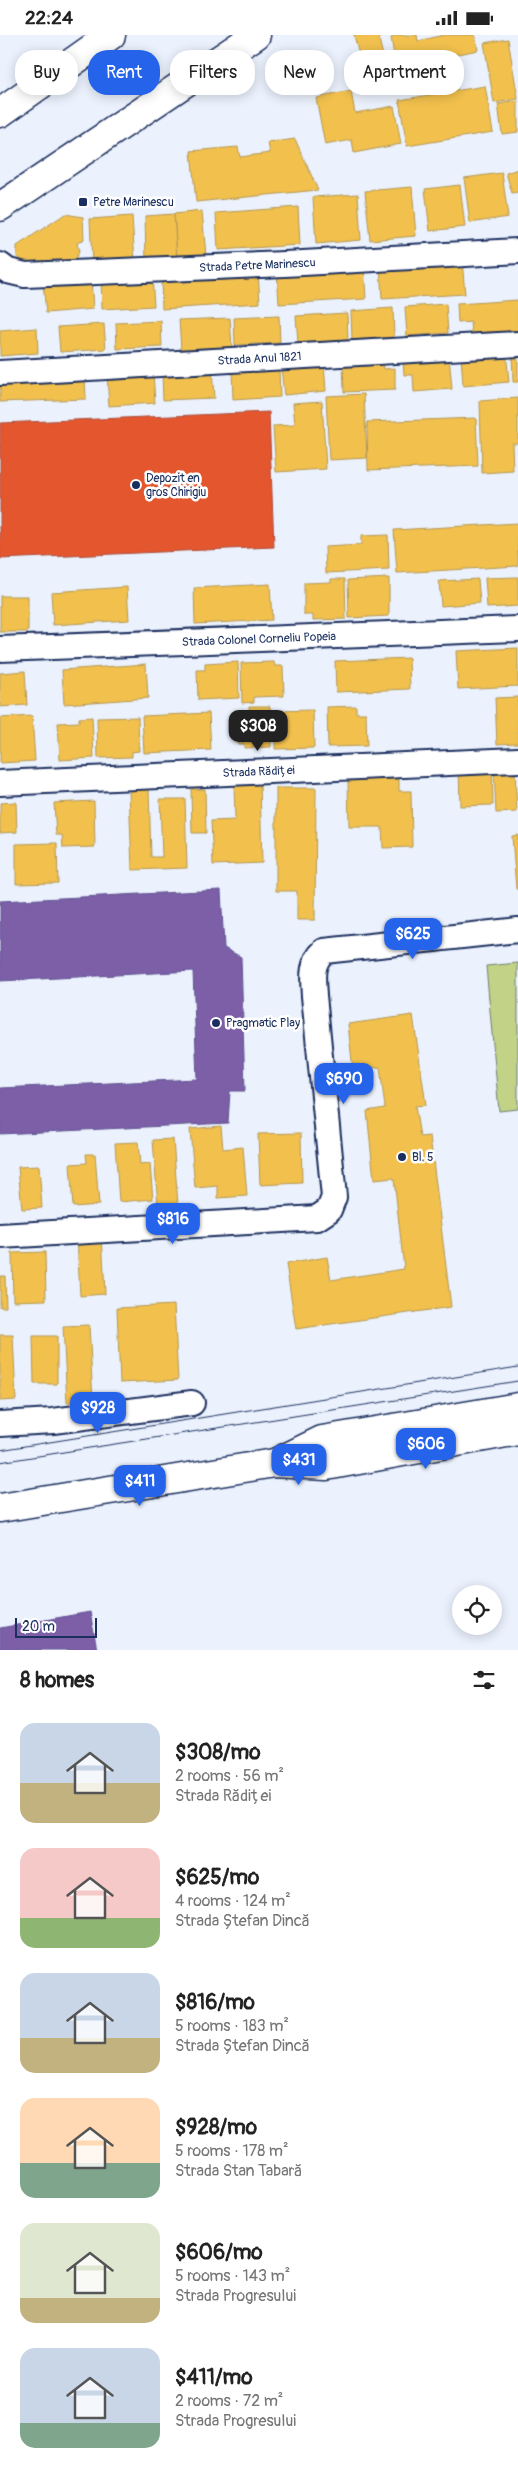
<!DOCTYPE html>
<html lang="en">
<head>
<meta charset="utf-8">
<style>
  body { margin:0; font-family:Pangolin,sans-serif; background:#f2f2f2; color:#222; height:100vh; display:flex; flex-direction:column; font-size:19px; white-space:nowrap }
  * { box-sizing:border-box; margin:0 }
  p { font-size:16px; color:#767676 }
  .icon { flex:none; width:28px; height:28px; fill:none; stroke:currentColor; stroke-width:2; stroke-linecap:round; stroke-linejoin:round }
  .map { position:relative; height:1615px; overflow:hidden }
  .details { display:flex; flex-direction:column; background:#fff; flex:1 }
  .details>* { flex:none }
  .banner { position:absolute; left:15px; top:15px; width:489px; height:45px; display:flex; gap:10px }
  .tools { position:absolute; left:452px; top:1550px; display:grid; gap:10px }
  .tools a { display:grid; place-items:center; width:50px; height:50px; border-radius:50%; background:#fff; box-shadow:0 2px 12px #0003; font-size:25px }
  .scale { position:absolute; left:15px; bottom:12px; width:82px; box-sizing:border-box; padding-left:5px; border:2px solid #1b2f5e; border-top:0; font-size:14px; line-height:18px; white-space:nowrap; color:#1b2f5e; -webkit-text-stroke:4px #fff; paint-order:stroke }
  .price { position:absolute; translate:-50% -42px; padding:0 11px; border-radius:10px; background:#2563eb; color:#fff; font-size:16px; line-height:32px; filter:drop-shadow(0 1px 2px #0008) }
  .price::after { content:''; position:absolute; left:50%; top:30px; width:15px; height:11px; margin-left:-8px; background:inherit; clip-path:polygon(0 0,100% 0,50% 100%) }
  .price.active { background:#222; color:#fff }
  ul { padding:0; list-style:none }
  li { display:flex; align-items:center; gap:15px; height:125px; padding:0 20px }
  li span { display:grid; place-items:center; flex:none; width:140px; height:100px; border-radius:15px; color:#555 }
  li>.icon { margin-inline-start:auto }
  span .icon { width:60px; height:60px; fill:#fffc; stroke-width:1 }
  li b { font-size:21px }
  h2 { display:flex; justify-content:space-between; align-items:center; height:60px; padding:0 20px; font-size:21px }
  .pill { padding:0 18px; border-radius:20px; background:#fff; box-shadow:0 2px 12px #0003; font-size:18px; line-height:45px }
  .pill.active { background:#2563eb; color:#fff }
  .status { display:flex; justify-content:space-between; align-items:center; height:35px; padding:0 25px; background:#fff; direction:ltr }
  .status svg { height:14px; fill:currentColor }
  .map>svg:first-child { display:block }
</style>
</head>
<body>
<div class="status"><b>22:24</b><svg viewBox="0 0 49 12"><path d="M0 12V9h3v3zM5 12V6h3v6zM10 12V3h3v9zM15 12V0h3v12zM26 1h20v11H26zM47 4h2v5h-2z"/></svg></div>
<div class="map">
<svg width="518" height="1615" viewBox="0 0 518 1615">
  <rect width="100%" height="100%" fill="#ebf2fd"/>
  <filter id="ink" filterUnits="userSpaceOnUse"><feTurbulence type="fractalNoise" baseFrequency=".02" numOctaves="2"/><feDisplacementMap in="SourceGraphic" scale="10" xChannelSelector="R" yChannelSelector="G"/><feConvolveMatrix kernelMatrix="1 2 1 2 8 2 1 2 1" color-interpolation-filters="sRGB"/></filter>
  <g filter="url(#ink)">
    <path fill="#c2d286" stroke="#6e8072" d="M518,928V1074L499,1076L486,931Z"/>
    <g fill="#f2c14e" stroke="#b29553">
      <path d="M354,0H378L389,46L373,50L367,22L360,24Z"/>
      <path d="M396,0H417L418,6L444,0H475L478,15L396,32L391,3Z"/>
      <path d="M508,4L518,64L494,68L484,8Z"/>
      <path d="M485,51L493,97L407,111L399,65Z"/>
      <path d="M351,56L355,78L394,71L401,109L354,118L352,105L325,110L316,63Z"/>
      <path d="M518,66V97L502,99L498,69Z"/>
      <path d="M295,104L318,155L196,167L191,116L238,112L240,122L270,118L268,108Z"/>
      <path d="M518,134V157L512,158L506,138Z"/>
      <path d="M502,138L508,182L470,188L464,143Z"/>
      <path d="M460,150L465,192L430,196L425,154Z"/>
      <path d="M412,152L416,201L370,205L365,156Z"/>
      <path d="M358,159L361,205L316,209L313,162Z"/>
      <path d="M298,172L300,210L218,215L216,178Z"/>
      <path d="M202,176L206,221L177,224L174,179Z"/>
      <path d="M65,179L83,182L84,205L77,208L79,217L74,226L28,229L17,222V211Z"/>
      <path d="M174,179L177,224L146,226L145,181Z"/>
      <path d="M132,181L135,227L92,229L90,184Z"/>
      <path d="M462,225L465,259L382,264L380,231Z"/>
      <path d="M364,229L366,264L279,269L277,235Z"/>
      <path d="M258,236L260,268L162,274L161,242Z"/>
      <path d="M152,241L154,271L102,274L101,243Z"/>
      <path d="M91,243L93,274L46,278L43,247Z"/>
      <path d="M518,265V296L472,298L471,287L458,288L457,269Z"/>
      <path d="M446,269L448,298L407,301L405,272Z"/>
      <path d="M393,273L394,302L352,305L351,276Z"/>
      <path d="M347,278L348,305L298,308L296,281Z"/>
      <path d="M279,281L280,308L235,310L234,283Z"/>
      <path d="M230,283L232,312L181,314L179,285Z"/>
      <path d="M161,286L162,312L117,314L116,288Z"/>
      <path d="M104,289L106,314L60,317L58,292Z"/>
      <path d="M37,293L38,318L0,321V296Z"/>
      <path d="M506,316L509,347L463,351L461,320Z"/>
      <path d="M512,317H518V347H513Z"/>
      <path d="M449,321L452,354L414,357L413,340H404L403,324Z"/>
      <path d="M383,323L384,334L395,333V355L344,357L343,325Z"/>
      <path d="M324,328L326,356L284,360L281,332Z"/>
      <path d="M279,333L280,362L233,365L232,336Z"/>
      <path d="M212,334L214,363L163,365L162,337Z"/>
      <path d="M153,337L155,368L109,371L107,340Z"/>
      <path d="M85,341L86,364L0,367V344Z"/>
      <path d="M364,359L367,423L329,425L326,361Z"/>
      <path d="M518,363V408H512L513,436L482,438L480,366Z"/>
      <path d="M322,366L326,434L276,437L273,391L295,390L293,368Z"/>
      <path d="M476,383L478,431L368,435L367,387Z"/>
      <path d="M518,488V531L397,538L394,495Z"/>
      <path d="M388,500L389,535L326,538L325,512L361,510V501Z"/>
      <path d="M518,542V571L487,573L485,543Z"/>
      <path d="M389,543V581L349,583L348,545Z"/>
      <path d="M331,544H345L346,584L313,585V580H304V548L331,547Z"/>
      <path d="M478,544L480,568L441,571L439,546Z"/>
      <path d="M270,549L272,585L195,589L194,553Z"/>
      <path d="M127,552L129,585L53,590L51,557Z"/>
      <rect x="0" y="561" width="28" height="36"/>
      <path d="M518,613V651L458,654L456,616Z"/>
      <path d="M409,623L410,654L336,657L335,626Z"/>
      <path d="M238,627L239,663L198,665L197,635H205V629Z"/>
      <path d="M274,627L275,631H283L284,661L254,662V667L242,668L241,628Z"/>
      <path d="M146,629L148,663L64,669L62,635Z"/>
      <path d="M25,636L27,670L0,672V638Z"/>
      <path d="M518,662V708L497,709L495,663Z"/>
      <path d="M249,671H270L271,712L244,713V709H237V677H249Z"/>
      <path d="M356,671V678H366L367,711L328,712L327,672Z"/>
      <path d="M313,675L314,713L275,714V676Z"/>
      <path d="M209,678L211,715L144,718L142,681Z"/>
      <path d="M32,681L35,726L0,728V683Z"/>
      <path d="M92,682L94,723L60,725L58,688L79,687V683Z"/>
      <path d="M138,682L139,716L132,717V722L98,723L97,683Z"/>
      <path d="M492,733L493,770L460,771L459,734Z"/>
      <path d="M515,736L517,777L496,778L494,737Z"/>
      <path d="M399,744V756H411L412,812L383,813L382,792H349L348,745Z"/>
      <path d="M260,747L262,828L213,830L211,786L235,785L234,748Z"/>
      <path d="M276,753H316L315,885H297V856H276Z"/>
      <path d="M149,754L151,822H162L160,764H185L187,833L132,835L129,755Z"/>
      <path d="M191,754H205L206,798H192Z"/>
      <path d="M94,766L95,812L63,813L62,800H56L54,768Z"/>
      <path d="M16,767L17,797L0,798V768Z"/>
      <path d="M518,800V854H516L512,801Z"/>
      <path d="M57,808L58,848L16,849V809Z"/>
      <path d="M413,980L426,1070L415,1071L420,1102L430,1101L451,1272L296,1294L286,1229L327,1222L331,1245L404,1234L394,1143L374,1145L367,1076L385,1073L380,1032L353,1036L348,989Z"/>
      <path d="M221,1091L223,1114L243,1112L247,1161L218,1163V1151L195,1153L190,1094Z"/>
      <path d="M301,1098L302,1148L260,1150L258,1099Z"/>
      <path d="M173,1104L178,1170L158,1171L153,1105Z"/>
      <path d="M138,1107L140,1130L150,1129L153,1164L119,1167L115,1108Z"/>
      <path d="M86,1119H95L99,1170L73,1172L70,1129L87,1128Z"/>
      <path d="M39,1131L42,1173L22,1174L18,1132Z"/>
      <path d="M102,1199L105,1259L80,1261L77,1201Z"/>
      <path d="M45,1217L46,1265L13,1266L12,1218Z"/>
      <path d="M0,1241H5L6,1272H0Z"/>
      <path d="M174,1270L178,1345L120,1348L117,1273Z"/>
      <path d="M89,1290L93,1367L67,1368L63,1291Z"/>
      <path d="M0,1300H13L16,1365L0,1366Z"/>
      <path d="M33,1301H57V1349H34Z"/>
    </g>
    <path fill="#e4572e" stroke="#a84b3c" d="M269,377L274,512L0,524V388Z"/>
    <g fill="#7b5ea7" stroke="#5e5091">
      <path d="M221,855L224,913L241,922L245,1056H230L228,1088L0,1099V1053L197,1044L193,936L0,946V866Z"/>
      <path d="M90,1577L97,1615H0V1593Z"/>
    </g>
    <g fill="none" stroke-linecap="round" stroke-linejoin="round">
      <g stroke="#1b2f5e" stroke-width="28">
        <g id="street">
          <path id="s1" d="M0,230L8,236L25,240L285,229L518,216"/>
          <path id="s2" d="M0,338L518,309"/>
          <path id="s3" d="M0,614L518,594"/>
          <path id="s4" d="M0,748L518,725"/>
          <path d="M0,1201L317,1183L329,1175L334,1162L314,961C313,943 310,929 324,916L518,895"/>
          <path d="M0,1389L53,1386L192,1368"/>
        </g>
      </g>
      <g stroke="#1b2f5e" stroke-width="31">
        <g id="secondary">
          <path d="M275,1428L322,1405L518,1372"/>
          <path d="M0,1473L274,1428L326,1431L518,1396"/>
        </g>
      </g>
      <g stroke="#1b2f5e" stroke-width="31">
        <g id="primary">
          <path d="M0,78L111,0"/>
          <path d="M0,172L256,0"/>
        </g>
      </g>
      <use href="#street" stroke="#fff" stroke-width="24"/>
      <use href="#secondary" stroke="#fff" stroke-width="28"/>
      <use href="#primary" stroke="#fff" stroke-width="28"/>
      <g stroke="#1b2f5e" stroke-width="1">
        <path d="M0,1415L518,1332"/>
        <path d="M0,1427L518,1346"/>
      </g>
    </g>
  </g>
  <g fill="#1b2f5e" stroke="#fff" stroke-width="2">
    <rect x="78" y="162" width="10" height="10" rx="2.5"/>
    <circle cx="136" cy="450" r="5"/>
    <circle cx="216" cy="988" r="5"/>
    <circle cx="402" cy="1122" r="5"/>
  </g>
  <g text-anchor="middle" stroke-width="5" stroke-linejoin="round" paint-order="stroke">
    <g font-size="12" fill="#1b2f5e" stroke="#fff" text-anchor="start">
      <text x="93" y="171">Petre Marinescu</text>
      <text x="146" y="447">Depozit en<tspan x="146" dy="14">gros Chirigiu</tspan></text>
      <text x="226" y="992">Pragmatic Play</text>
      <text x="412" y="1126">Bl. 5</text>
    </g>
    <g font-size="12" fill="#1b2f5e" stroke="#fff">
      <text dy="4" stroke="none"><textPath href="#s1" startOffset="260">Strada Petre Marinescu</textPath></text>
      <text dy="4" stroke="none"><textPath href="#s2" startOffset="260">Strada Anul 1821</textPath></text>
      <text dy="4" stroke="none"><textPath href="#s3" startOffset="259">Strada Colonel Corneliu Popeia</textPath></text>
      <text dy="4" stroke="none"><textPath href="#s4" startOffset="259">Strada Rădiței</textPath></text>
    </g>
  </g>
</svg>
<div class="tools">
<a><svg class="icon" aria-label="locate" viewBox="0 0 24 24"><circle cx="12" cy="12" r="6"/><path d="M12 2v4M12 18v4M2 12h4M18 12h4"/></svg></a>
</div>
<div class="scale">20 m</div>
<b class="price active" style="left:258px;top:717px">$308</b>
<b class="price" style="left:413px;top:925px">$625</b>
<b class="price" style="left:344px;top:1070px">$690</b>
<b class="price" style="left:173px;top:1210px">$816</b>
<b class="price" style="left:98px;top:1399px">$928</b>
<b class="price" style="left:426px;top:1435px">$606</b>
<b class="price" style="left:299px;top:1451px">$431</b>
<b class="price" style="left:140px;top:1472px">$411</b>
<div class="banner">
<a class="pill">Buy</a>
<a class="pill active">Rent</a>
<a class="pill">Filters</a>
<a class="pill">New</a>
<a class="pill">Apartment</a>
</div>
</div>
<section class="details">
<h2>8 homes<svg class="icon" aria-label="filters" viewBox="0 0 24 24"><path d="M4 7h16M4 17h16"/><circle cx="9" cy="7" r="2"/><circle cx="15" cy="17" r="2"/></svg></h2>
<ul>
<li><span style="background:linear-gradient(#c9d6e8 60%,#c2b280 0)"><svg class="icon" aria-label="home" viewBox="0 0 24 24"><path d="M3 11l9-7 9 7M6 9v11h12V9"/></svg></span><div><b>$308/mo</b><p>2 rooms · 56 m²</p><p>Strada Rădiței</p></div></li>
<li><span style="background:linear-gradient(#f6c9c9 70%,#8fb573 0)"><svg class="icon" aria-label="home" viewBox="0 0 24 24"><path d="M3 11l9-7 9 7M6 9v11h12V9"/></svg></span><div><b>$625/mo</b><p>4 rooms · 124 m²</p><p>Strada Ștefan Dincă</p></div></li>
<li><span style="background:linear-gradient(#c9d6e8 65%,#c2b280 0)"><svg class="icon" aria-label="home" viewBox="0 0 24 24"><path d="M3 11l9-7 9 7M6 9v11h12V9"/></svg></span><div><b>$816/mo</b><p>5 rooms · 183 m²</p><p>Strada Ștefan Dincă</p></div></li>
<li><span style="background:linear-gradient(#ffd9b3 65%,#7fa58c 0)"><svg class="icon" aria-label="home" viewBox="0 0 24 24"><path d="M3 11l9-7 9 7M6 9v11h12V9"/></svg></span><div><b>$928/mo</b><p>5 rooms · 178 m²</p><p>Strada Stan Tabară</p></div></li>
<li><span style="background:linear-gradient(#dfe7d0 75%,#c2b280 0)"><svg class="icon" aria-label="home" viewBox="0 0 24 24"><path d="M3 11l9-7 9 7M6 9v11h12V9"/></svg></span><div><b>$606/mo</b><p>5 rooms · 143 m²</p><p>Strada Progresului</p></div></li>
<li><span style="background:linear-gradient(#c9d6e8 75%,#7fa58c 0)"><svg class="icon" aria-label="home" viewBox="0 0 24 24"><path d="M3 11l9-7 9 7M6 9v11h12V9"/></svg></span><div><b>$411/mo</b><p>2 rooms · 72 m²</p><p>Strada Progresului</p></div></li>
</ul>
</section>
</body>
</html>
